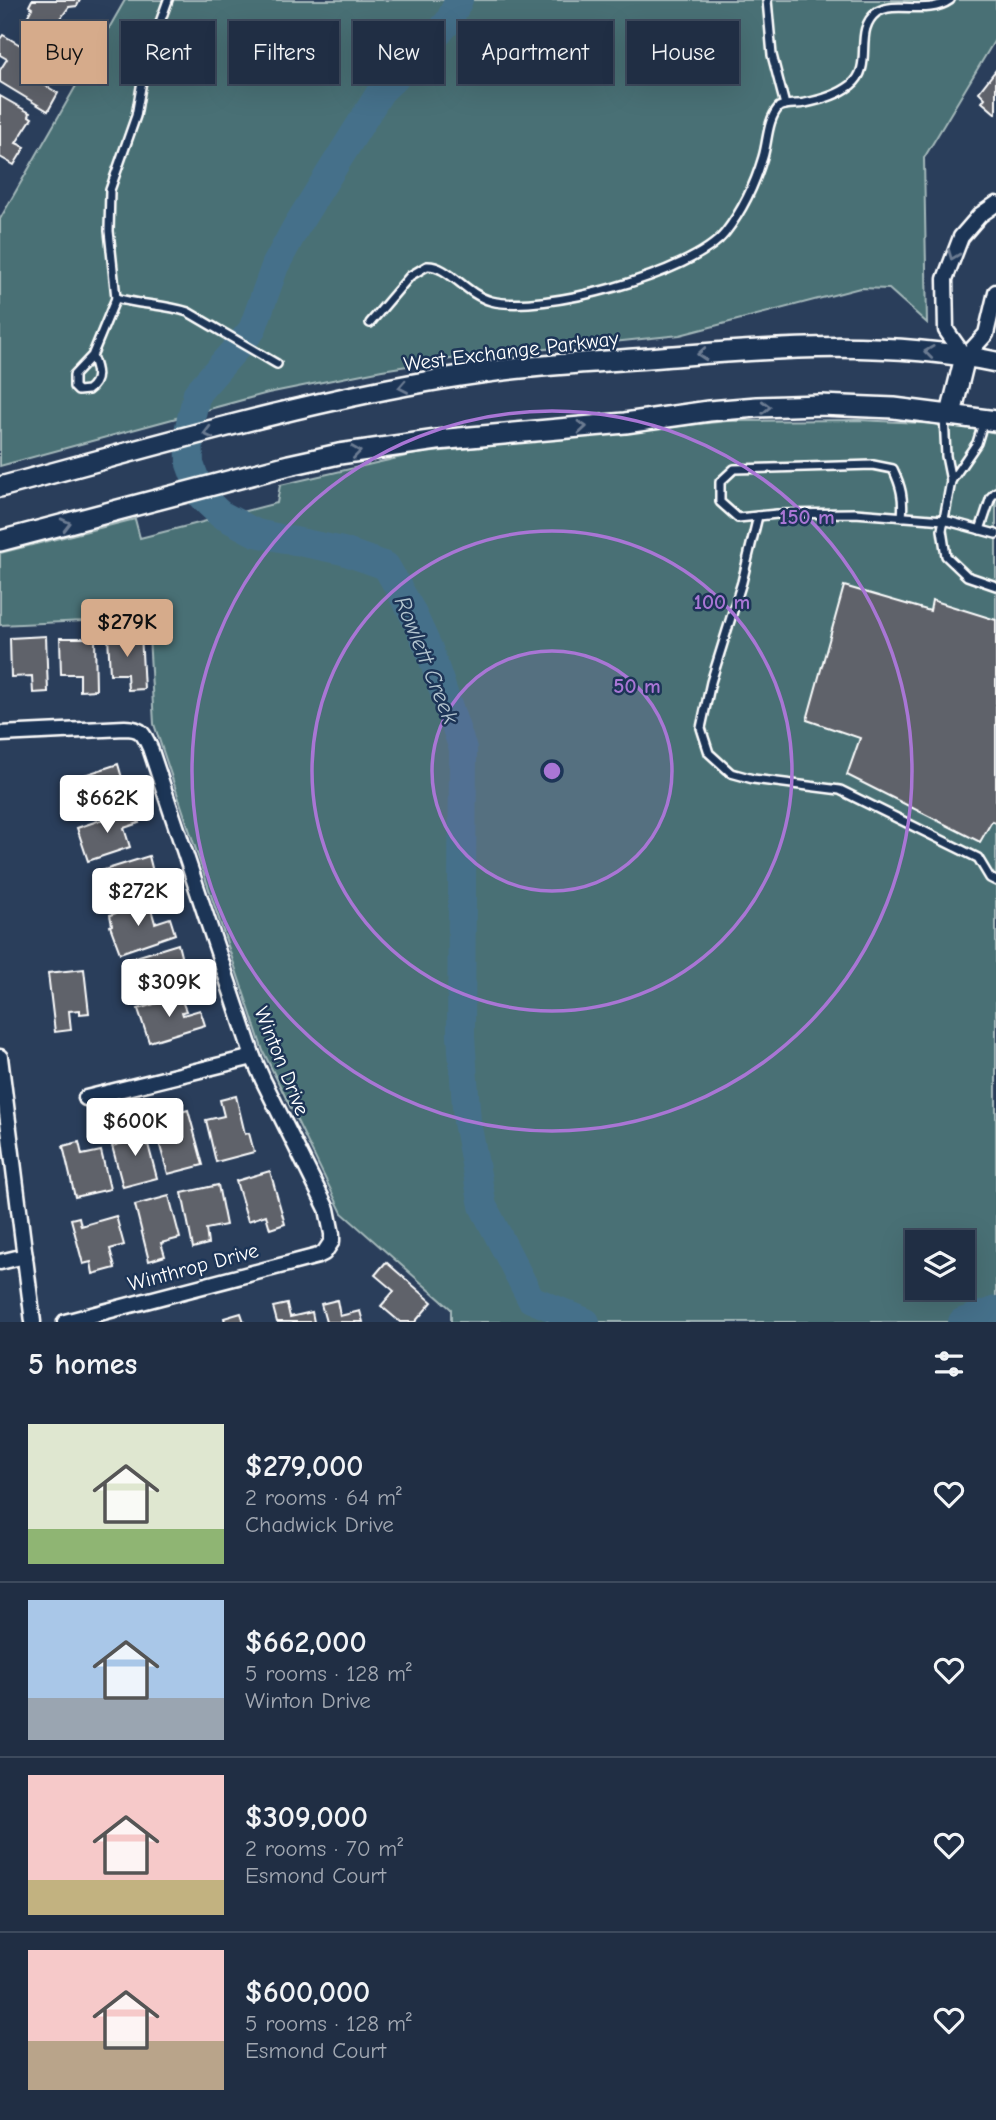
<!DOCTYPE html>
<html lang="en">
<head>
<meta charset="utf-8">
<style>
  body { margin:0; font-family:"Comic Neue",sans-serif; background:#28364b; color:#f1f3f6; height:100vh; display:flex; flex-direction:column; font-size:26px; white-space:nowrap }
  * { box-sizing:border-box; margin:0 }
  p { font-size:23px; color:#a2a8b2 }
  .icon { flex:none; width:38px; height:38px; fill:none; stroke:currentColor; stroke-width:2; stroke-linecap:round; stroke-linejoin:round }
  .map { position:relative; height:1322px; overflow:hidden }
  .panel { display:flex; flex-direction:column; background:#202e44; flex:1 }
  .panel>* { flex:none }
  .guide { position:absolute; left:21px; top:21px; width:956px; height:63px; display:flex; gap:14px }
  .buttons { position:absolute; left:905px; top:1230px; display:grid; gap:14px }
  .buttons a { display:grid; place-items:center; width:70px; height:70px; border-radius:0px; background:#202e44; box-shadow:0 7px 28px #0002,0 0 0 2px #3d4a5d; font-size:35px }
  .price { position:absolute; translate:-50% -60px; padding:0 16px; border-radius:7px; background:#fff; color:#222; font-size:23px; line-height:46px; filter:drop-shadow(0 2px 4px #0008) }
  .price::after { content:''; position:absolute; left:50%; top:42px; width:21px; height:16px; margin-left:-10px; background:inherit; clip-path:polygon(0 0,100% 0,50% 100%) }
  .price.on { background:#d6ab8b; color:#111 }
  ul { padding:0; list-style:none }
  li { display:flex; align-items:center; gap:21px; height:175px; padding:0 28px }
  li+li { border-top:2px solid #3d4a5d }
  li span { display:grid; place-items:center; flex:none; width:196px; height:140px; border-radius:0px; color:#555 }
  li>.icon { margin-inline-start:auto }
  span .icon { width:84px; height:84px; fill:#fffc; stroke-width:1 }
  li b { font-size:30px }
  h2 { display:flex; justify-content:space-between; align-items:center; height:84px; padding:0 28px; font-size:30px }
  .chip { padding:0 24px; border-radius:0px; background:#202e44; box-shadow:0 7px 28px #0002,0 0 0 2px #3d4a5d; font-size:24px; line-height:63px }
  .chip.on { background:#d6ab8b; color:#111 }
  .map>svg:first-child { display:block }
</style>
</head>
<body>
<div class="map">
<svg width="996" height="1322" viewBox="0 0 996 1322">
  <rect width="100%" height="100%" fill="#2a3e5b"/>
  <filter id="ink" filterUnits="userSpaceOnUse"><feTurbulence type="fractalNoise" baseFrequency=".0143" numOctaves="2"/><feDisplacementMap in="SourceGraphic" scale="14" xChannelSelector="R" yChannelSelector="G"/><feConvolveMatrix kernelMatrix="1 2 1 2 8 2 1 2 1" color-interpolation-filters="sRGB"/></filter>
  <g filter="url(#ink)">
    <g fill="#497074" stroke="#a4b8ba" stroke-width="2" fill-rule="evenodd">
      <path d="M125,0H996V38L924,158L927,323L889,289L860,288L680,335L451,359L382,370L268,393L0,466V219Z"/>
      <path d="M859,420L961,425L996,433V1322H451V1309L342,1213L263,1051L154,724L148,618L0,625V553L135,519L140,538L277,503L280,485L415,454L727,421ZM917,1242H962V1288H917Z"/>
    </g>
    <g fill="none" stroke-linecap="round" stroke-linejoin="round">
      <g stroke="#45708a" stroke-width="28">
        <path d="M459,0L449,21L422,52L381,91L296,227L275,266L252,330L197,393L189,427L190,464L202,497L220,514L256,533L343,551L386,566L412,612L429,649L463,749L461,1036L467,1122L483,1206L531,1299L586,1322"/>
        <path d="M962,1322L996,1310"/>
      </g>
    </g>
    <g fill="#5f626a" stroke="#fff" stroke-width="2">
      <path d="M32,0H80L77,6L69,7L61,18L65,22L62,27H56L52,36L25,21L32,8L29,6Z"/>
      <path d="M3,35L22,46L28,36L53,50L50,55L60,61L46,86L58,93L48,111L0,82V70L7,59L0,55V39Z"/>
      <path d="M996,70V114L982,102L985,98L979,92Z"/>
      <path d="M0,96L30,113L29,116L32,118L16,143L25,147L14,165L0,157Z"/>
      <path d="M844,586L930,611L932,600L996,620V823L992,821L980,842L847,775L860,738L807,720Z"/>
      <path d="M141,634L144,689L128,690L127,674H110L108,636Z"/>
      <path d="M46,636L48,692L33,693L32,676L11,677L10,638Z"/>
      <path d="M60,638H95L96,690L80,691V674H61Z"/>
      <path d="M118,764L122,778L108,782L115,802L75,816L63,782Z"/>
      <path d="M133,809L139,823L124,828L130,847L88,861L77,828Z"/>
      <path d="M149,856L153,872L139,877L144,890L112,900L110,894L106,895L98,872Z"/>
      <path d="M149,902L155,923L170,918L175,934L120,953L110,926L112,925L110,915Z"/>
      <path d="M178,944L182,960L168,965L174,984L135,997L123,961Z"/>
      <path d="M84,969L89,1013L80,1014V1010L69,1011L71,1030L55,1032L48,973Z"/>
      <path d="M180,996L186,1011L182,1012L183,1015L200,1010L205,1025L149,1042L138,1009Z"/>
      <path d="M236,1096L245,1134L249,1133L254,1152L216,1162L206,1120L224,1116L220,1100Z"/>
      <path d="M188,1110L203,1165L168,1174L156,1132L177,1126L174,1114Z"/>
      <path d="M142,1122L157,1178L123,1187L112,1146L131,1141L127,1126Z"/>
      <path d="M79,1142L82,1155L101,1151L110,1189L75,1197L63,1146Z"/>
      <path d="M270,1171L285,1224L270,1229L266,1215L248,1221L236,1181Z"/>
      <path d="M218,1185L226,1225L206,1229L208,1244L193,1248L182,1193Z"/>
      <path d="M169,1196L180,1238L161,1243L165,1256L149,1261L135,1205Z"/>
      <path d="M116,1216L124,1245L110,1249L115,1268L93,1274L91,1262L83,1264L71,1219L79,1217L81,1226Z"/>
      <path d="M386,1262L432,1302L415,1322H400L381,1306L394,1291L375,1275Z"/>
      <path d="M337,1300L340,1316L360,1311L363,1322H326L321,1304Z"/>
      <path d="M287,1304L290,1317L312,1312L314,1322H277L273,1307Z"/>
      <path d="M241,1313L244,1322H225L224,1318Z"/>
    </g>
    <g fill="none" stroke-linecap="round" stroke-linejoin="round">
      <g stroke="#fff" stroke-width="12">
        <g id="service">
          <path d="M168,0L145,64L136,116L110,190L109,231L116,298C139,305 165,304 188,312L277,364"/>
          <path d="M767,0L772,55L785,105"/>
          <path d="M370,323L410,276L427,266C448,265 465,294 491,301C541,314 692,274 725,233C742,211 755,184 763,157C768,141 767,120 779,107C788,103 796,105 805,103C821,100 838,95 851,85C875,66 852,31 877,12C897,0 927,16 950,0"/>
          <path d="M92,356C97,369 101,381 88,390L78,391L74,387V375L92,356L116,298"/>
          <path d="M944,416L946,456L951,481"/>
          <path d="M984,420L977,443L951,481L942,530L946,556L967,576L996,586"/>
          <path d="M758,516L742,582L711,682L701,728L709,753L731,773L753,779L840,790L978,858L990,878L996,881"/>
          <path d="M902,517C904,498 901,486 893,469L873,465L734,469L720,482V502L738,518L777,514L855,513L944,520L996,534"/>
          <path d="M980,530L991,497L996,492"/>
        </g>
      </g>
      <g stroke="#fff" stroke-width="19">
        <g id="minor">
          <path d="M996,204L980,215L961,237L945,279L946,330L965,357L986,334L996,292"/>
          <path d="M0,734L125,728C141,728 144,734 150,748L253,1057L263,1080L327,1209L332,1234V1241L324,1253L318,1256L65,1322"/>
          <path d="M0,1057L33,1322"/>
          <path d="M86,1098L253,1057"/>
          <path d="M0,1262L25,1256"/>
        </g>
      </g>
      <g stroke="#fff" stroke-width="24">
        <g id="secondary">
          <path d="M951,414L965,357"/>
          <path d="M0,487C148,448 296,403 448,378C522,365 599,362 674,356C782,347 889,340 996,362"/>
          <path d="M0,541L289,465L339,454L437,440L625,423L709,411L757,407L820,405L894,408L996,421"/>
        </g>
      </g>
      <use href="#service" stroke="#1d3557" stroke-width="7"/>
      <use href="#minor" stroke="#1d3557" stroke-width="14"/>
      <use href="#secondary" stroke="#1d3557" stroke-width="19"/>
    </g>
    <defs><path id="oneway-chevron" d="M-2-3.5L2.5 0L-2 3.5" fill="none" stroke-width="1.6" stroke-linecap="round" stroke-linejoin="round" transform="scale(1.75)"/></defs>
    <g stroke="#6c7c92">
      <use href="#oneway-chevron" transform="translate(953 255) rotate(111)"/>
      <use href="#oneway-chevron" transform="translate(929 352) rotate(-173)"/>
      <use href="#oneway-chevron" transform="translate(702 354) rotate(175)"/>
      <use href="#oneway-chevron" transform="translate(403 387) rotate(169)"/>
      <use href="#oneway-chevron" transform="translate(766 407) rotate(-2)"/>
      <use href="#oneway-chevron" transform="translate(582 427) rotate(-5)"/>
      <use href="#oneway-chevron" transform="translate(208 433) rotate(166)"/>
      <use href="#oneway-chevron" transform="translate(356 452) rotate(-8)"/>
      <use href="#oneway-chevron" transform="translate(66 524) rotate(-14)"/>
    </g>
  </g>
  <circle cx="552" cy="771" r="120" fill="#a976d5" fill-opacity=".12"/>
  <g fill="none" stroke="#a976d5" stroke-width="3.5">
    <circle cx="552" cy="771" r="120"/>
    <circle cx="552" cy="771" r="240"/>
    <circle cx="552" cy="771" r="360"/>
  </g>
  <g text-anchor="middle" stroke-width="5" stroke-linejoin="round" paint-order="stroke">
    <g font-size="21" fill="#fff" stroke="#1d3557">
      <text transform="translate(511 351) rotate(-7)" y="7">West Exchange Parkway</text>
      <text transform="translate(282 1061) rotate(68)" y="7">Winton Drive</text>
      <text transform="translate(193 1267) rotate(-15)" y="7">Winthrop Drive</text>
    </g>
    <g font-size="23" font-style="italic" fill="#b5c6d0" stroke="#1d3557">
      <text transform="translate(427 660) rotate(68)" y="8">Rowlett Creek</text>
    </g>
  </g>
  <circle cx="552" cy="771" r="10" fill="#a976d5" stroke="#1d3557" stroke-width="3.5"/>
  <g font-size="21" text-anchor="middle" font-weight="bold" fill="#a976d5" stroke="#1d3557" stroke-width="5" stroke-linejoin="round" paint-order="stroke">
    <text x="807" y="524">150 m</text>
    <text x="722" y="609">100 m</text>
    <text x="637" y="693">50 m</text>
  </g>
</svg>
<div class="buttons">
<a><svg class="icon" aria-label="layers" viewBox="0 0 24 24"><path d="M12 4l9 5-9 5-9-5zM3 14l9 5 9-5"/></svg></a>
</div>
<b class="price on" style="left:127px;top:659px">$279K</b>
<b class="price" style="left:107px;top:835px">$662K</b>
<b class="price" style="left:138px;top:928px">$272K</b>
<b class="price" style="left:169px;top:1019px">$309K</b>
<b class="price" style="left:135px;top:1158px">$600K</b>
<div class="guide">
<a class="chip on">Buy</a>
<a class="chip">Rent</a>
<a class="chip">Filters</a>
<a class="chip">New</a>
<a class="chip">Apartment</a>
<a class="chip">House</a>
</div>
</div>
<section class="panel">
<h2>5 homes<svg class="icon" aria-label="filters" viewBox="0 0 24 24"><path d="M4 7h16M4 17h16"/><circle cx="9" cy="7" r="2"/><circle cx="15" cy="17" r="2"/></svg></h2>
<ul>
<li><span style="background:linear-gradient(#dfe7d0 75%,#8fb573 0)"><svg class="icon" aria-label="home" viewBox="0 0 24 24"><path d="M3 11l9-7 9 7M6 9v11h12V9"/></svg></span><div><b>$279,000</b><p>2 rooms · 64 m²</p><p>Chadwick Drive</p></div><svg class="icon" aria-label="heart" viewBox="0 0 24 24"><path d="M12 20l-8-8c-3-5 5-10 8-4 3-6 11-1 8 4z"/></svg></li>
<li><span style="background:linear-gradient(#a9c7e8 70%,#9aa5b1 0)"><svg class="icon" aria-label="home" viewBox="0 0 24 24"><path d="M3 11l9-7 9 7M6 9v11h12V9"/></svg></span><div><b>$662,000</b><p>5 rooms · 128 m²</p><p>Winton Drive</p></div><svg class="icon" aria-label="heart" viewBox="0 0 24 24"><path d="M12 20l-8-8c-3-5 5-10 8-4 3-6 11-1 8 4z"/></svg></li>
<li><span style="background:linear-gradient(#f6c9c9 75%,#c2b280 0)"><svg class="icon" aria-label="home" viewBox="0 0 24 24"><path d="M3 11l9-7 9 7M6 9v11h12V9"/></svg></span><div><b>$309,000</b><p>2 rooms · 70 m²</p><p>Esmond Court</p></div><svg class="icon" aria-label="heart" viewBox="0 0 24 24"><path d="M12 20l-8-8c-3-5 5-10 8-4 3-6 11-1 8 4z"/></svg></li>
<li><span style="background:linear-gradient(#f6c9c9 65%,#b9a48a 0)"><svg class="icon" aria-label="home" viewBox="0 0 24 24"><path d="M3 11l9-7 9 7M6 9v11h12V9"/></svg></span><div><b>$600,000</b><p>5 rooms · 128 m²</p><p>Esmond Court</p></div><svg class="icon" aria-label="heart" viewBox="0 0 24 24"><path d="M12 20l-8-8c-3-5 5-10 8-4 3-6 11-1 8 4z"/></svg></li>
</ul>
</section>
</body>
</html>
